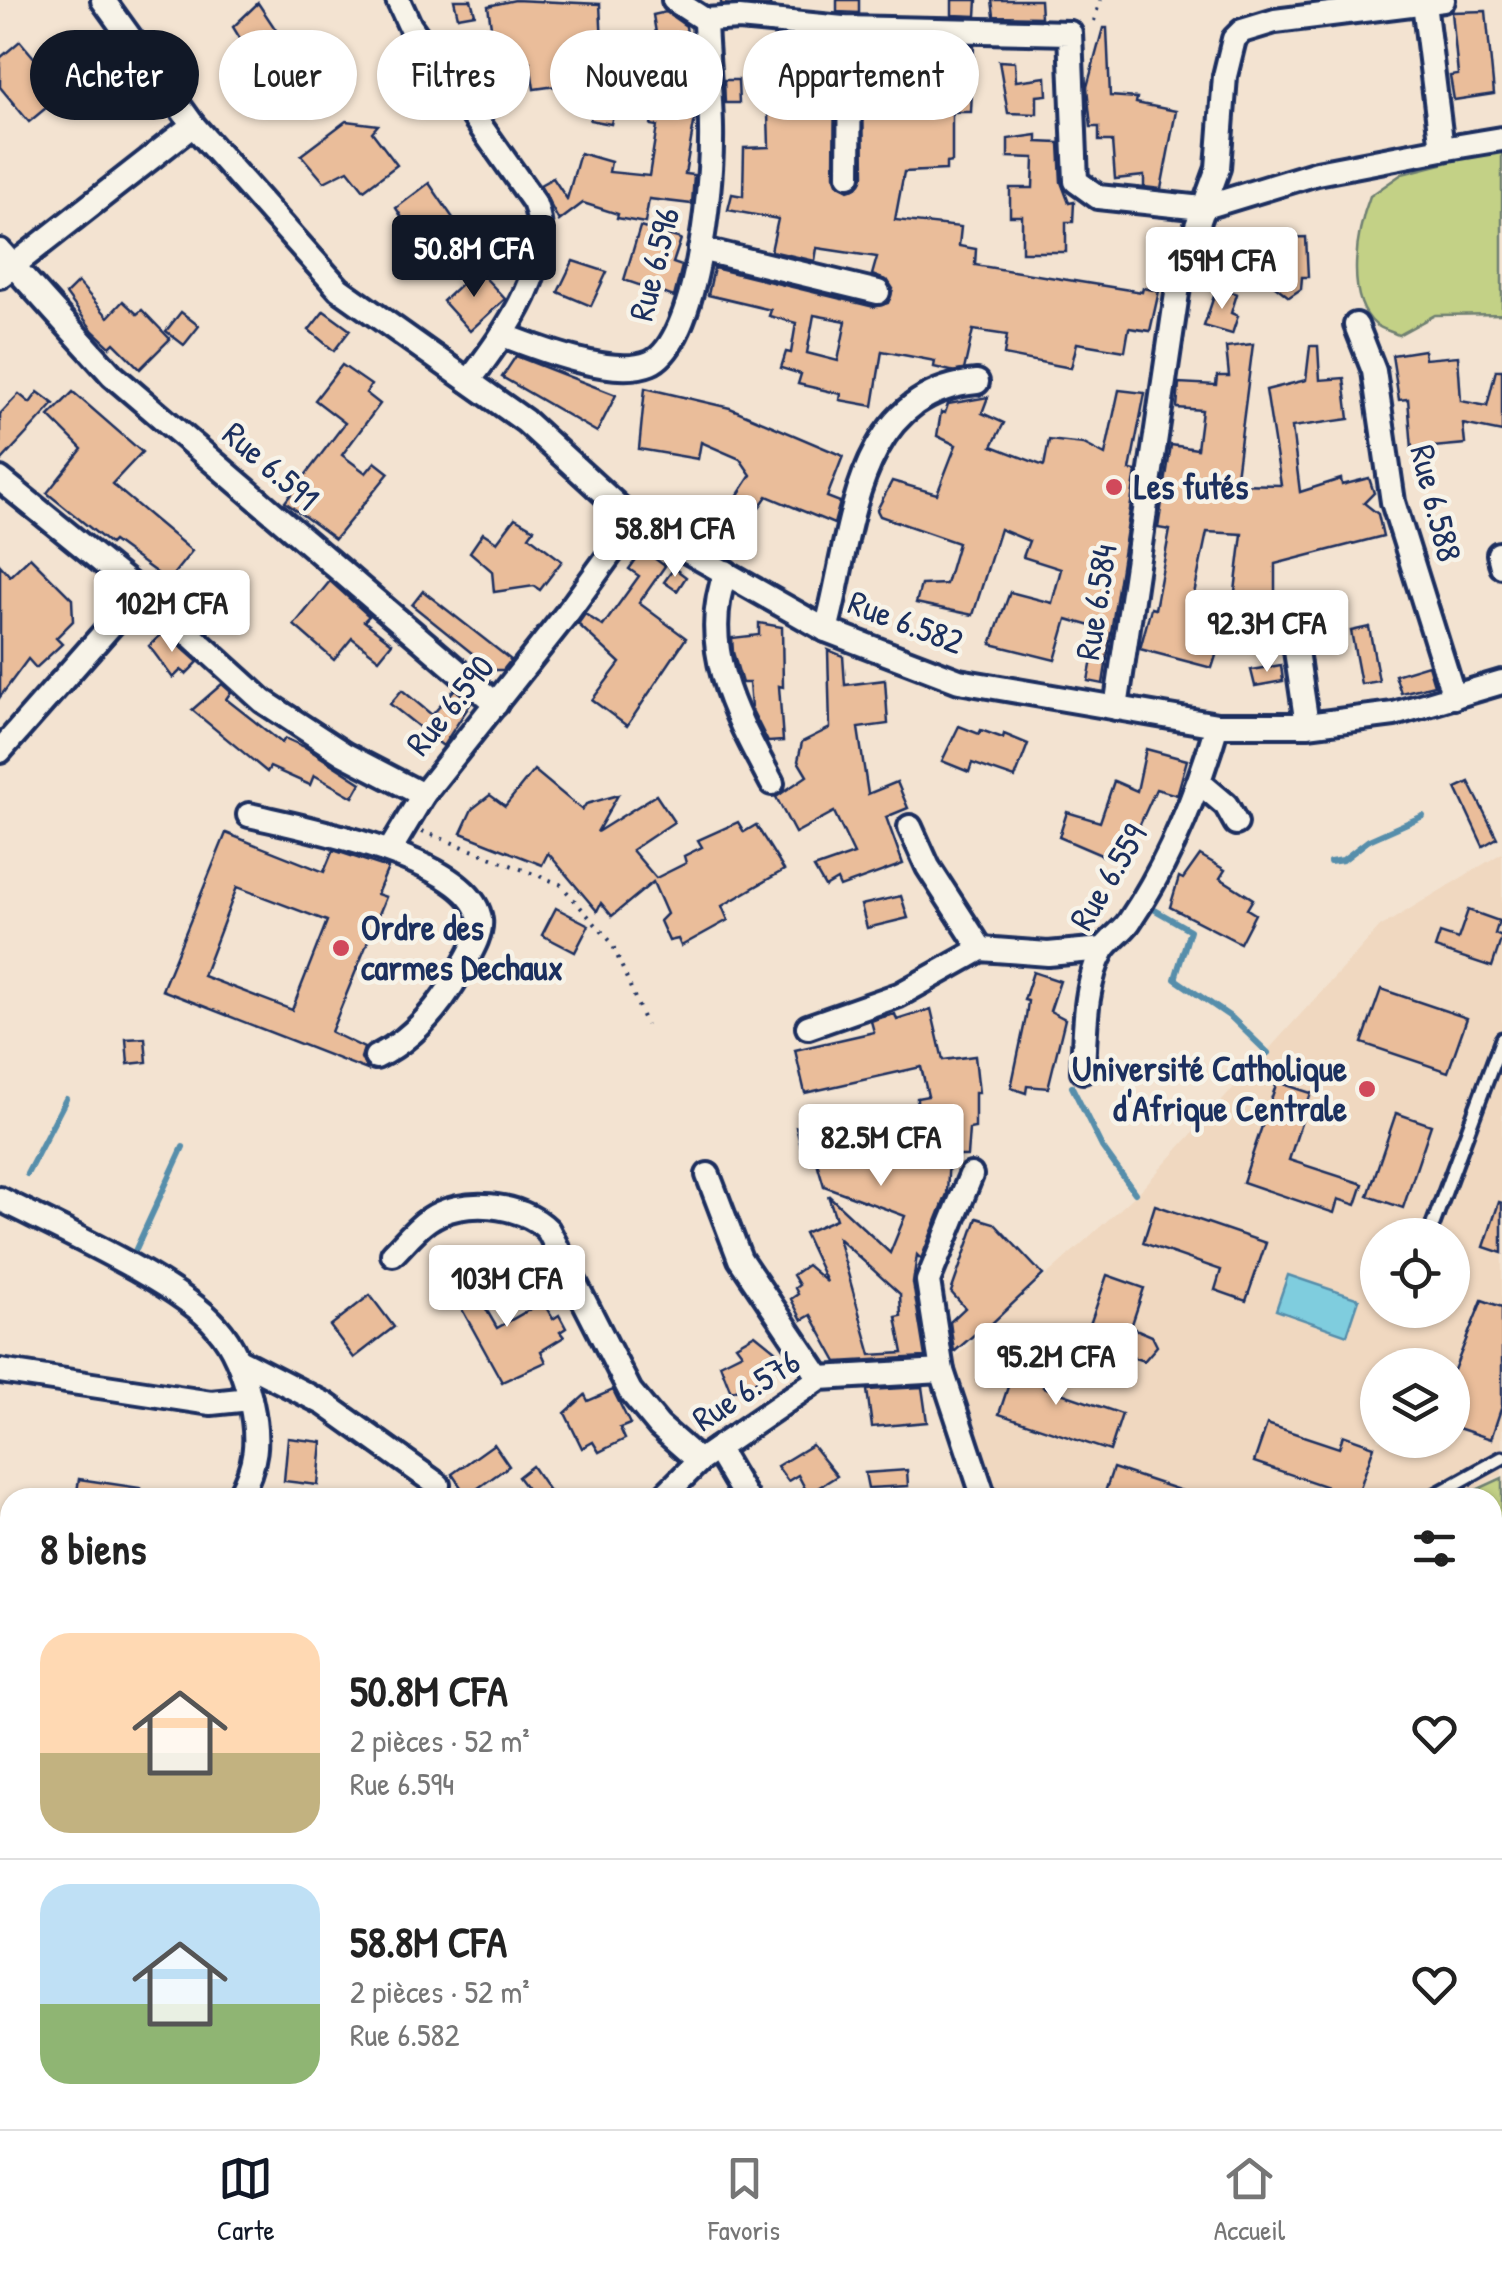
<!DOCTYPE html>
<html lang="fr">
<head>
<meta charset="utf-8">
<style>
  body { margin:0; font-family:"Patrick Hand",sans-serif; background:#f6f6f6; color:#222; height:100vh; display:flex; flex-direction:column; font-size:38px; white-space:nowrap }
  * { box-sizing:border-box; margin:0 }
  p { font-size:32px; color:#767676 }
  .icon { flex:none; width:55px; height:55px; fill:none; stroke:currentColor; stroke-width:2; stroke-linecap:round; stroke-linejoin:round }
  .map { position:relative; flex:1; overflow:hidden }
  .panel { position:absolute; left:0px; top:1488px; width:1502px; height:642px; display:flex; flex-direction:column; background:#fff; border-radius:30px 30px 0 0; box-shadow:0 2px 8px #0004 }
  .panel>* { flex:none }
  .hud { position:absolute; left:30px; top:30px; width:1000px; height:90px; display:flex; gap:20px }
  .tools { position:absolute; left:1360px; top:1218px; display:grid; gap:20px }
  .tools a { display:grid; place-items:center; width:110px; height:110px; border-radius:50%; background:#fff; box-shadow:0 2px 8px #0004; font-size:50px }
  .price { position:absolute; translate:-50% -85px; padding:0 22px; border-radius:10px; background:#fff; color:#222; font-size:32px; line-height:65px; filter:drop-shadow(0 2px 5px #0008) }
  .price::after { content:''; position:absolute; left:50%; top:60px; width:30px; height:22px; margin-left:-15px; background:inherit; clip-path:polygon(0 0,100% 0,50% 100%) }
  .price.current { background:#111827; color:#fff }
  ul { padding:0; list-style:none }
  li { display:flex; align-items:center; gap:30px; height:250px; padding:0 40px }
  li+li { border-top:2px solid #e0e0e0 }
  li span { display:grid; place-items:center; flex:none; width:280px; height:200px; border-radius:30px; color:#555 }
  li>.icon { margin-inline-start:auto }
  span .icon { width:120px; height:120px; fill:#fffc; stroke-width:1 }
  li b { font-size:42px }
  h2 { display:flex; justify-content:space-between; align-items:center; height:120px; padding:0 40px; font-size:42px }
  .chip { padding:0 35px; border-radius:45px; background:#fff; box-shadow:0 2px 8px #0004; font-size:35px; line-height:90px }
  .chip.current { background:#111827; color:#fff }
  .tab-bar { display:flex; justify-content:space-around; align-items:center; height:140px; border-top:2px solid #e0e0e0; background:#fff; font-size:28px; color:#767676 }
  .tab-bar a { display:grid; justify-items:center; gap:5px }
  .tab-bar .current { color:#111827 }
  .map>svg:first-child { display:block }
</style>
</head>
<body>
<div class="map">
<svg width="1502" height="2129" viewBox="0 0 1502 2129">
  <rect width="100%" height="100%" fill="#f3e3d1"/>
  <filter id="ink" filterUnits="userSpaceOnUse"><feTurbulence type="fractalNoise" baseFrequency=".01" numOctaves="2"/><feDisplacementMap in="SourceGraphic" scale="20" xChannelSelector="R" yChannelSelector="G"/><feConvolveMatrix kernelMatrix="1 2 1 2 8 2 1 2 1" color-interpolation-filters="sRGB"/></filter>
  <g filter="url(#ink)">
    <path fill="#f0d8c0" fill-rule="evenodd" d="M1502,853V1475L1456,1498L995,1497L951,1361L1139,1192L1380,927ZM1378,1235H1452V1310H1378ZM1378,1365H1452V1440H1378Z"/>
    <g fill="#c3d186" stroke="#6f8072" stroke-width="2.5">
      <path d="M1496,150L1502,152V314L1435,315L1398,335C1392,332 1382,329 1376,325C1344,298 1357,230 1370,196L1402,174Z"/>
      <path d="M1502,1478V1777L1492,1752V1498L1461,1497Z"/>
      <path d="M292,2120H772L766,2129H303Z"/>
      <path d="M1232,2120H1389C1403,2128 1466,2120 1488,2120L1494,2129H1240Z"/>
    </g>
    <path fill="#7fcdde" stroke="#578eab" stroke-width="2.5" d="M1288,1275L1359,1299L1347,1335L1276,1310Z"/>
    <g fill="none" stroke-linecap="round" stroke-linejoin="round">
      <g stroke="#578eab" stroke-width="6">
        <path d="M1330,862L1343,860L1369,840L1423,816"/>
        <path d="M1148,906L1190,930L1175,979L1232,1018L1268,1053"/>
        <path d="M1072,1087L1102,1147L1135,1193"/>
        <path d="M27,1174L66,1099"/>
        <path d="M135,1251L183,1147"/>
      </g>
    </g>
    <g fill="#eabd9a" stroke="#1b2f5e" stroke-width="2.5" fill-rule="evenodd">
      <path d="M454,0H471L475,14L458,17Z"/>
      <path d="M515,0L600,4L602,45L659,51L653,15L666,12L686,26L696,112L685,174L694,175L692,204L649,199L645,223L617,218L618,214L583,203L559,221L540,185L553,178L567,199L580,153L611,162L609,172L649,176L657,126L651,125L652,120L613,115L611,124L590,120L600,80L534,89L530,62L497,68L488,6Z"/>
      <path d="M721,0H771L770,6L721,4Z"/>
      <path d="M837,0H859V13L837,12Z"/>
      <path d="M952,0H977L976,16L952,15Z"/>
      <path d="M992,0H1040L1041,17L994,16Z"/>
      <path d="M258,3L284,42L274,52L276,58L258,68L233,27Z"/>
      <path d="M1486,11L1494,94L1454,100L1450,76L1458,75L1452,12Z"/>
      <path d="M1103,28H1107L1110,96L1137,98L1136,103L1176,111L1161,189L1144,187V176L1115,179L1112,141H1099V127H1091L1087,87Z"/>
      <path d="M20,41L64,93L29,122L0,87V58Z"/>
      <path d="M781,43V72L835,74L834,175L837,183L848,190L857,187L864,175L862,43L974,46L971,112H952V162L946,163V170L904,172L895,220L961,227L959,246L976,249L975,265L1142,292L1143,288L1159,291L1150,331L1129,328L1125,351L1077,343L1071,368L1004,355L1007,335L973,330L964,370L955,372L934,367L935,361L882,351L873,406L840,400L841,394L798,384L801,374L781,368L786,352L791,353L796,323L769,316L771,310L708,295L714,268L874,307L888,303L893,289L888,281L872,275L877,257L817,248L815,261L771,251L778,219L728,210L732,194L743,196L744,148L769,147L766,44ZM899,69L937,71L935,115H896ZM814,315L846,321L838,361L807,353Z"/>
      <path d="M999,61L1015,62L1016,81L1046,77L1047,95L1037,96V114L1008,113Z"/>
      <path d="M724,80H738L739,103H725Z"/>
      <path d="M346,121L378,125L372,132L397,165L364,190L348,170L324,182L301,155Z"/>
      <path d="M1037,135V142L1059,143L1061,182L1069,203L1074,202L1073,222H1066V252H1022V216H1010V188H1033L1034,158L1008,157V139Z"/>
      <path d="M429,183L479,256L466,268L441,238L423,251L396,208Z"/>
      <path d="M640,227L681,239L673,263L682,266L674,297L624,280Z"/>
      <path d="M1278,233L1281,238L1306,237L1308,277H1302L1301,289L1289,297L1270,282H1245L1242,237Z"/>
      <path d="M573,261L607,272L591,306L558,292Z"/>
      <path d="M477,269L505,299L470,331L443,301Z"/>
      <path d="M78,282L108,317L123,301L137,314L142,310L170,339L140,369L114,343L110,347L93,331L66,294Z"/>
      <path d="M1217,287L1237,294L1231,313L1238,316L1232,334L1204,326Z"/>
      <path d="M324,311L350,330L334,351L309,330Z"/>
      <path d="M181,312L199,326L184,345L166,331Z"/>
      <path d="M1253,344L1235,484L1281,485L1266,390L1306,380L1310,346H1318L1320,380L1344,378L1349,419L1292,427L1300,492L1341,479L1342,485L1369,478L1374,493L1364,503L1378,514L1383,536L1275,564V607H1260L1253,648L1220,643L1212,668L1140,649L1151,608L1155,609L1170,530L1158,528L1171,445L1197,449L1202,410L1177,408L1179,383L1216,385L1217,376H1229L1226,347ZM1207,532L1242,534L1234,600L1194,594Z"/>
      <path d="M1424,350L1425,359L1458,356L1461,401L1487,406L1496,370H1502V432L1463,424L1465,444L1412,449L1408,399L1399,400L1392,355Z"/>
      <path d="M516,356L616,395L597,432L502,377Z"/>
      <path d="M342,365L371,385L366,393L380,404L342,455L366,473L375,462L389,473L335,539L285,502L345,423L315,400Z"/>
      <path d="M645,388L730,408L843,456L827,497L840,502L834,524L767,496L748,523L728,510L751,475L740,459L701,442L698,459L639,449Z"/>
      <path d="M1119,390L1145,393L1130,470L1136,471L1103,684L1088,681L1098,628L1067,619L1055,660L991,644L1010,592L1052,603L1061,569L1023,557L1029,541L1000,529L973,615L916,603L921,585L946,584L958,543L880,516L877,510L892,481L937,494L956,445L937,436L941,412L945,413L948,404L988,397L982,413L1004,423L992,446L1044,466L1049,440L1084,444L1105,455Z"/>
      <path d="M38,392L54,404L0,462V414L19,394L30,403Z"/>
      <path d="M73,392L142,452L112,484L192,551L168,581L113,541L110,544L47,493L82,449L49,416Z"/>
      <path d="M515,518L534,529L529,536L562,561L540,590L534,586L494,592L492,571L470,552L483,533L497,542Z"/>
      <path d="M643,550L665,566L639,603L686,638L627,726L592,700L620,663L578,624L585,614L603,626L639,576L629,569Z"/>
      <path d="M30,557L72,599L73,621L56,638L62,644L36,668L28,659L0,697V565L10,576Z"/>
      <path d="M674,568L686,577L677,591L664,582Z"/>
      <path d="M330,581L369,616L364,621L392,643L379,659L352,638L334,660L294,625Z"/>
      <path d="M423,591L511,660L503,670H493L412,605Z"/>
      <path d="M759,623L782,627L783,687L779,686L783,741L768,742L751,708L749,683H742L733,652L732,638L759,635Z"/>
      <path d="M1369,627L1379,681L1361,684L1351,631Z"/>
      <path d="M164,632L198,662L186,674L181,670L173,678L149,646Z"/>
      <path d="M828,650L843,656L845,685L885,680L888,724L858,728L868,794L897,782L908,808L886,817L903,864L840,887L837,880L825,887L814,868L854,854L834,812L795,833L776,797L807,776L798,761L802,742L830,728Z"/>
      <path d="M1281,665L1283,681L1255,686L1251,670Z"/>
      <path d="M1428,665L1434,685L1401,693L1395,675Z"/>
      <path d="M222,684L231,692L226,699L282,743L285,738L305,747L361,783L353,797L314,775L310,785L270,767L267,772L192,710Z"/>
      <path d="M455,689L471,703L443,746L390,704L402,690L432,715Z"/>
      <path d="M959,726L979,734L981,730L1003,738L1004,734L1028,744L1015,778L972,763L969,772L942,761Z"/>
      <path d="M1146,749L1187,760L1177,795L1156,789L1122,864L1059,837L1067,812L1100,822L1114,781L1137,791Z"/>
      <path d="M534,770L582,810L586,804L618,795L597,832L656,795L674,822L632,850L656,878L686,863L684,856L702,847L698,840L738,822L744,832L756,825L784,870L722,906L728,920L681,946L678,939L669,941L660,921L667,914L653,882L612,916L601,903L597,911L548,853L542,865L461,833L472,809L490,795L505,806Z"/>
      <path d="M1469,782L1497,838L1483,846L1456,788Z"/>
      <path d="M226,833L324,872L333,850L388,868L377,894L386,897L331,1032L364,1048L361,1058L367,1070L162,990ZM237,887L327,921L292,1010L203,976Z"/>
      <path d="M1200,855L1225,870L1220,878L1253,899L1247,909L1255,914L1240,943L1170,907L1179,877L1183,879Z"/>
      <path d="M901,896L908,918L867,928L861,905Z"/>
      <path d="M556,908L589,925L575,952L542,935Z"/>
      <path d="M1468,910L1499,921L1495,934L1502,937L1492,967L1435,948L1440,933L1458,939Z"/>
      <path d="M1033,972L1060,981L1050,1011L1065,1019L1048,1088L1027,1086L1026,1093L1011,1088L1026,1017L1028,1001L1024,1000Z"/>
      <path d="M1381,989L1467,1018L1448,1072L1362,1043Z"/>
      <path d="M931,1009L943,1060L975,1056L979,1093H975V1128L969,1129L967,1156H949L947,1194L921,1259L917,1255L913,1283L925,1357L837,1362L811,1315L802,1320L791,1299L798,1294L795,1288L799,1285L793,1275L807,1265L827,1282L804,1233L836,1219L828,1195L890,1253L905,1216L824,1186L813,1149L802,1151L796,1127L818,1121L819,1128L855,1117L867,1159L907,1161V1156H918L917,1098L928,1096L921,1067L805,1093L795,1050L874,1032L871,1021L879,1018L895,1014L897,1020ZM838,1238L900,1294L901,1316L896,1317L903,1353L871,1355Z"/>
      <path d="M145,1038L147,1062L128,1064L126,1039Z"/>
      <path d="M1277,1082L1311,1093L1289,1160L1363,1184L1356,1205L1338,1199L1334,1213L1243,1182Z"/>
      <path d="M1396,1113L1431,1125L1403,1208L1368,1196Z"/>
      <path d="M1499,1202L1502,1203V1253L1484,1247Z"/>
      <path d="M1155,1205L1266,1243L1246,1301L1215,1290L1221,1270L1143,1243Z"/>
      <path d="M977,1218L994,1223L1043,1275L986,1329L983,1327L954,1352L950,1322L965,1308L951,1292Z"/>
      <path d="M460,1264L497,1328L543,1302L553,1319L559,1315L566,1328L560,1332L564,1337L541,1351L546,1362L502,1382L442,1273Z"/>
      <path d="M1107,1275L1144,1288L1131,1327L1152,1336L1157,1346L1144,1361L1084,1342Z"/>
      <path d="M370,1295L394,1327L354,1358L330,1326Z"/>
      <path d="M1482,1300L1502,1307V1406L1491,1439L1452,1426V1375Z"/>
      <path d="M755,1334L786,1359L755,1382L731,1392L720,1364L742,1353L736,1345Z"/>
      <path d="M1018,1356L1050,1366L1043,1387L1122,1414L1110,1451L999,1414Z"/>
      <path d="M922,1387L927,1422L872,1427L867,1390Z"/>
      <path d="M613,1390L630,1424L620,1428L625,1439L599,1452L593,1442L582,1448L565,1413L585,1395L588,1401Z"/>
      <path d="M1267,1424L1339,1448L1343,1435L1374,1446L1357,1497L1254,1462Z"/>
      <path d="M288,1438L322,1442L318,1485L284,1481Z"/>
      <path d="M494,1444L509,1466L467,1496L452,1474Z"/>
      <path d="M812,1445L837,1476L808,1494L798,1475L788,1481L777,1466Z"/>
      <path d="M532,1466L554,1498H534L518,1477Z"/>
      <path d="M1113,1468L1191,1494V1498H1103Z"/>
      <path d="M907,1470L908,1486L868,1488L865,1473Z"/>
      <path d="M79,1479L140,1488L139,1498H76Z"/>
    </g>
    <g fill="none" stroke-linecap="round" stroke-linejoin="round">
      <g stroke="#1b2f5e" stroke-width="19">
        <g id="service">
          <path d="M1429,1235L1502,1039"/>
          <path d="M1430,1498L1502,1458"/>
        </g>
      </g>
      <g stroke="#1b2f5e" stroke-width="30">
        <g id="minor">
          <path d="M103,0L193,125L339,289L525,421L634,521L826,630L959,681L1217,725H1307L1394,714L1502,682"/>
          <path d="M398,0L410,26L534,202C558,263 504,334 469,381"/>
          <path d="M674,0L705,20L739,18L843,28L1070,33L1076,181L1098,197L1202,208L1317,173L1442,149L1424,3"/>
          <path d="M843,28L850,57L849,175"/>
          <path d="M1442,149L1502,139"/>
          <path d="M700,249L878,292"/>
          <path d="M0,251L112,375L496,704"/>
          <path d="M0,276L193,125"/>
          <path d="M1356,325L1374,371L1393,502L1454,697"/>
          <path d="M503,335C539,349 614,378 650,363C697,343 711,188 711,142C712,101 706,61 705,20"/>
          <path d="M0,479L176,622L263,701L344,754L423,795L568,612L634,521"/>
          <path d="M1499,554L1502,566"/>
          <path d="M726,572C697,648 737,717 772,783"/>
          <path d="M1290,610L1307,725"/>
          <path d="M826,630C852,537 852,393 977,382"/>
          <path d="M1116,708L1180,273L1218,168L1225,76L1234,39L1242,31L1275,21L1443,0"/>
          <path d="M0,751L112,624L141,597"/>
          <path d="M1200,783L1226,805L1236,823"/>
          <path d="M249,815C299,827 473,858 480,920C482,935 468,956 461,970C441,1005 414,1039 376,1057"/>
          <path d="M910,827L928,867L981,949"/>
          <path d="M390,850L423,795"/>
          <path d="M808,1027L899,995L981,949L1048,954L1103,949"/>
          <path d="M1083,1071C1085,1035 1084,983 1103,950C1109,940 1122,932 1129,922C1169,863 1197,793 1217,725"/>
          <path d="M708,1175L740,1259L820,1378"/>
          <path d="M971,1175L928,1281L942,1371L984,1498"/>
          <path d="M0,1199C55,1227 180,1283 217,1327C236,1348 245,1376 251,1403C259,1440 257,1464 238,1498"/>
          <path d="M393,1254C404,1243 415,1229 428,1220C461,1197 522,1203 548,1230L630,1391L659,1426L699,1461"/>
          <path d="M239,1360L325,1404L438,1485"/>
          <path d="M0,1371L211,1403L250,1399"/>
          <path d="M717,1449L746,1498"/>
          <path d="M662,1498L699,1461L820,1378L942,1371"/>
          <path d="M0,1562L10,1563"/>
          <path d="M1492,1825L1502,1822"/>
          <path d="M0,1844L10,1848"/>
          <path d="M0,1926L10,1904"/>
          <path d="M0,2035L10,2039"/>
          <path d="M243,2120L266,2129"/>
          <path d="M1213,2120L1220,2129"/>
          <path d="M1425,2120L1432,2129"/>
          <path d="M106,2129L110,2120"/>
          <path d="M903,2129C927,2117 959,2122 985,2129"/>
        </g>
      </g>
      <g stroke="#1b2f5e" stroke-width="4" stroke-dasharray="2.5 8" stroke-linecap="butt">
        <path d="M1094,21L1100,0"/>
        <path d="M422,831L560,884L612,943L646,1025"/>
      </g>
      <use href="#service" stroke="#f7f3e8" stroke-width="11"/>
      <use href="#minor" stroke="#f7f3e8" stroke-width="22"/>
    </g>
  </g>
  <g fill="#d1495b" stroke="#f7f3e8" stroke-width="4">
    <circle cx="1114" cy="487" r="10"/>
    <circle cx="341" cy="948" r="10"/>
    <circle cx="1367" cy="1089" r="10"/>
  </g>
  <g text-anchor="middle" stroke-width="9" stroke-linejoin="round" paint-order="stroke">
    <g font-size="35" fill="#1b2f5e" stroke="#f7f3e8">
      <text transform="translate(654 264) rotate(-76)" y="12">Rue 6.596</text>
      <text transform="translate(271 466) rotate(41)" y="12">Rue 6.591</text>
      <text transform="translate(1436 503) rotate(76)" y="12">Rue 6.588</text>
      <text transform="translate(1096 602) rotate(-81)" y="12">Rue 6.584</text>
      <text transform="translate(906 622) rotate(21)" y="12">Rue 6.582</text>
      <text transform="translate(450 705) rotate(-51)" y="12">Rue 6.590</text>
      <text transform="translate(1108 877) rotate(-59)" y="12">Rue 6.559</text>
      <text transform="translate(746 1390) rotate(-33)" y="12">Rue 6.576</text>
    </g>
    <g font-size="35" font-weight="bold" fill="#1b2f5e" stroke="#f7f3e8" text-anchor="start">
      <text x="1134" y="499">Les futés</text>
      <text x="361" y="940">Ordre des<tspan x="361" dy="40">carmes Dechaux</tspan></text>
      <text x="1347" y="1081" text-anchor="end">Université Catholique<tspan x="1347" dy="40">d'Afrique Centrale</tspan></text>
    </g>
  </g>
</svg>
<div class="tools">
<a><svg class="icon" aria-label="locate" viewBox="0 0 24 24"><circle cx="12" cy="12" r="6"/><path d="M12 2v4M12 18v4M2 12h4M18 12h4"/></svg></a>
<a><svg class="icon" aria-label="layers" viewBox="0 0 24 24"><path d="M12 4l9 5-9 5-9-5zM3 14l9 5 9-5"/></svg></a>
</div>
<b class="price current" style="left:474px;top:300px">50.8M CFA</b>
<b class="price" style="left:1222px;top:312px">159M CFA</b>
<b class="price" style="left:675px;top:580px">58.8M CFA</b>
<b class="price" style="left:172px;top:655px">102M CFA</b>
<b class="price" style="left:1267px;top:675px">92.3M CFA</b>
<b class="price" style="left:881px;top:1189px">82.5M CFA</b>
<b class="price" style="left:507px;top:1330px">103M CFA</b>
<b class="price" style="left:1056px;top:1408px">95.2M CFA</b>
<div class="hud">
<a class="chip current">Acheter</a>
<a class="chip">Louer</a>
<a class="chip">Filtres</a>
<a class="chip">Nouveau</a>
<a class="chip">Appartement</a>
</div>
<section class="panel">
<h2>8 biens<svg class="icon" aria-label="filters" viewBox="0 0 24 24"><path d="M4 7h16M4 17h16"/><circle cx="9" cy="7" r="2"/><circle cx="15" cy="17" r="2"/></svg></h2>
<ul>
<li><span style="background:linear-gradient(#ffd9b3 60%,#c2b280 0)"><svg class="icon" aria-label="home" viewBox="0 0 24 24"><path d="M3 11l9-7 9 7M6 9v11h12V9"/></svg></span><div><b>50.8M CFA</b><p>2 pièces · 52 m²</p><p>Rue 6.594</p></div><svg class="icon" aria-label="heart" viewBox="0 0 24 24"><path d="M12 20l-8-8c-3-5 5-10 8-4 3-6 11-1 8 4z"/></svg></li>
<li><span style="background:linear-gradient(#bfe0f5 60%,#8fb573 0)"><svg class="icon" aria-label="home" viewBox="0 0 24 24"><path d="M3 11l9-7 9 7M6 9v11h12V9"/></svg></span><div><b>58.8M CFA</b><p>2 pièces · 52 m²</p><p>Rue 6.582</p></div><svg class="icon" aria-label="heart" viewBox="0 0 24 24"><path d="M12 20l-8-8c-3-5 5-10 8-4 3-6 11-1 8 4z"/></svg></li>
</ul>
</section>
</div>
<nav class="tab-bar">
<a class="current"><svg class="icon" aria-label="map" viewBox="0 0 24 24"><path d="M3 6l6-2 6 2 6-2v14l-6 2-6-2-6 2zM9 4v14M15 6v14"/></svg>Carte</a>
<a><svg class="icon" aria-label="saved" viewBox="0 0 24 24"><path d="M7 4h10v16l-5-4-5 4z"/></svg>Favoris</a>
<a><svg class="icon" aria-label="home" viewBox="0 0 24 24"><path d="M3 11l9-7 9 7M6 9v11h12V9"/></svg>Accueil</a>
</nav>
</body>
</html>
